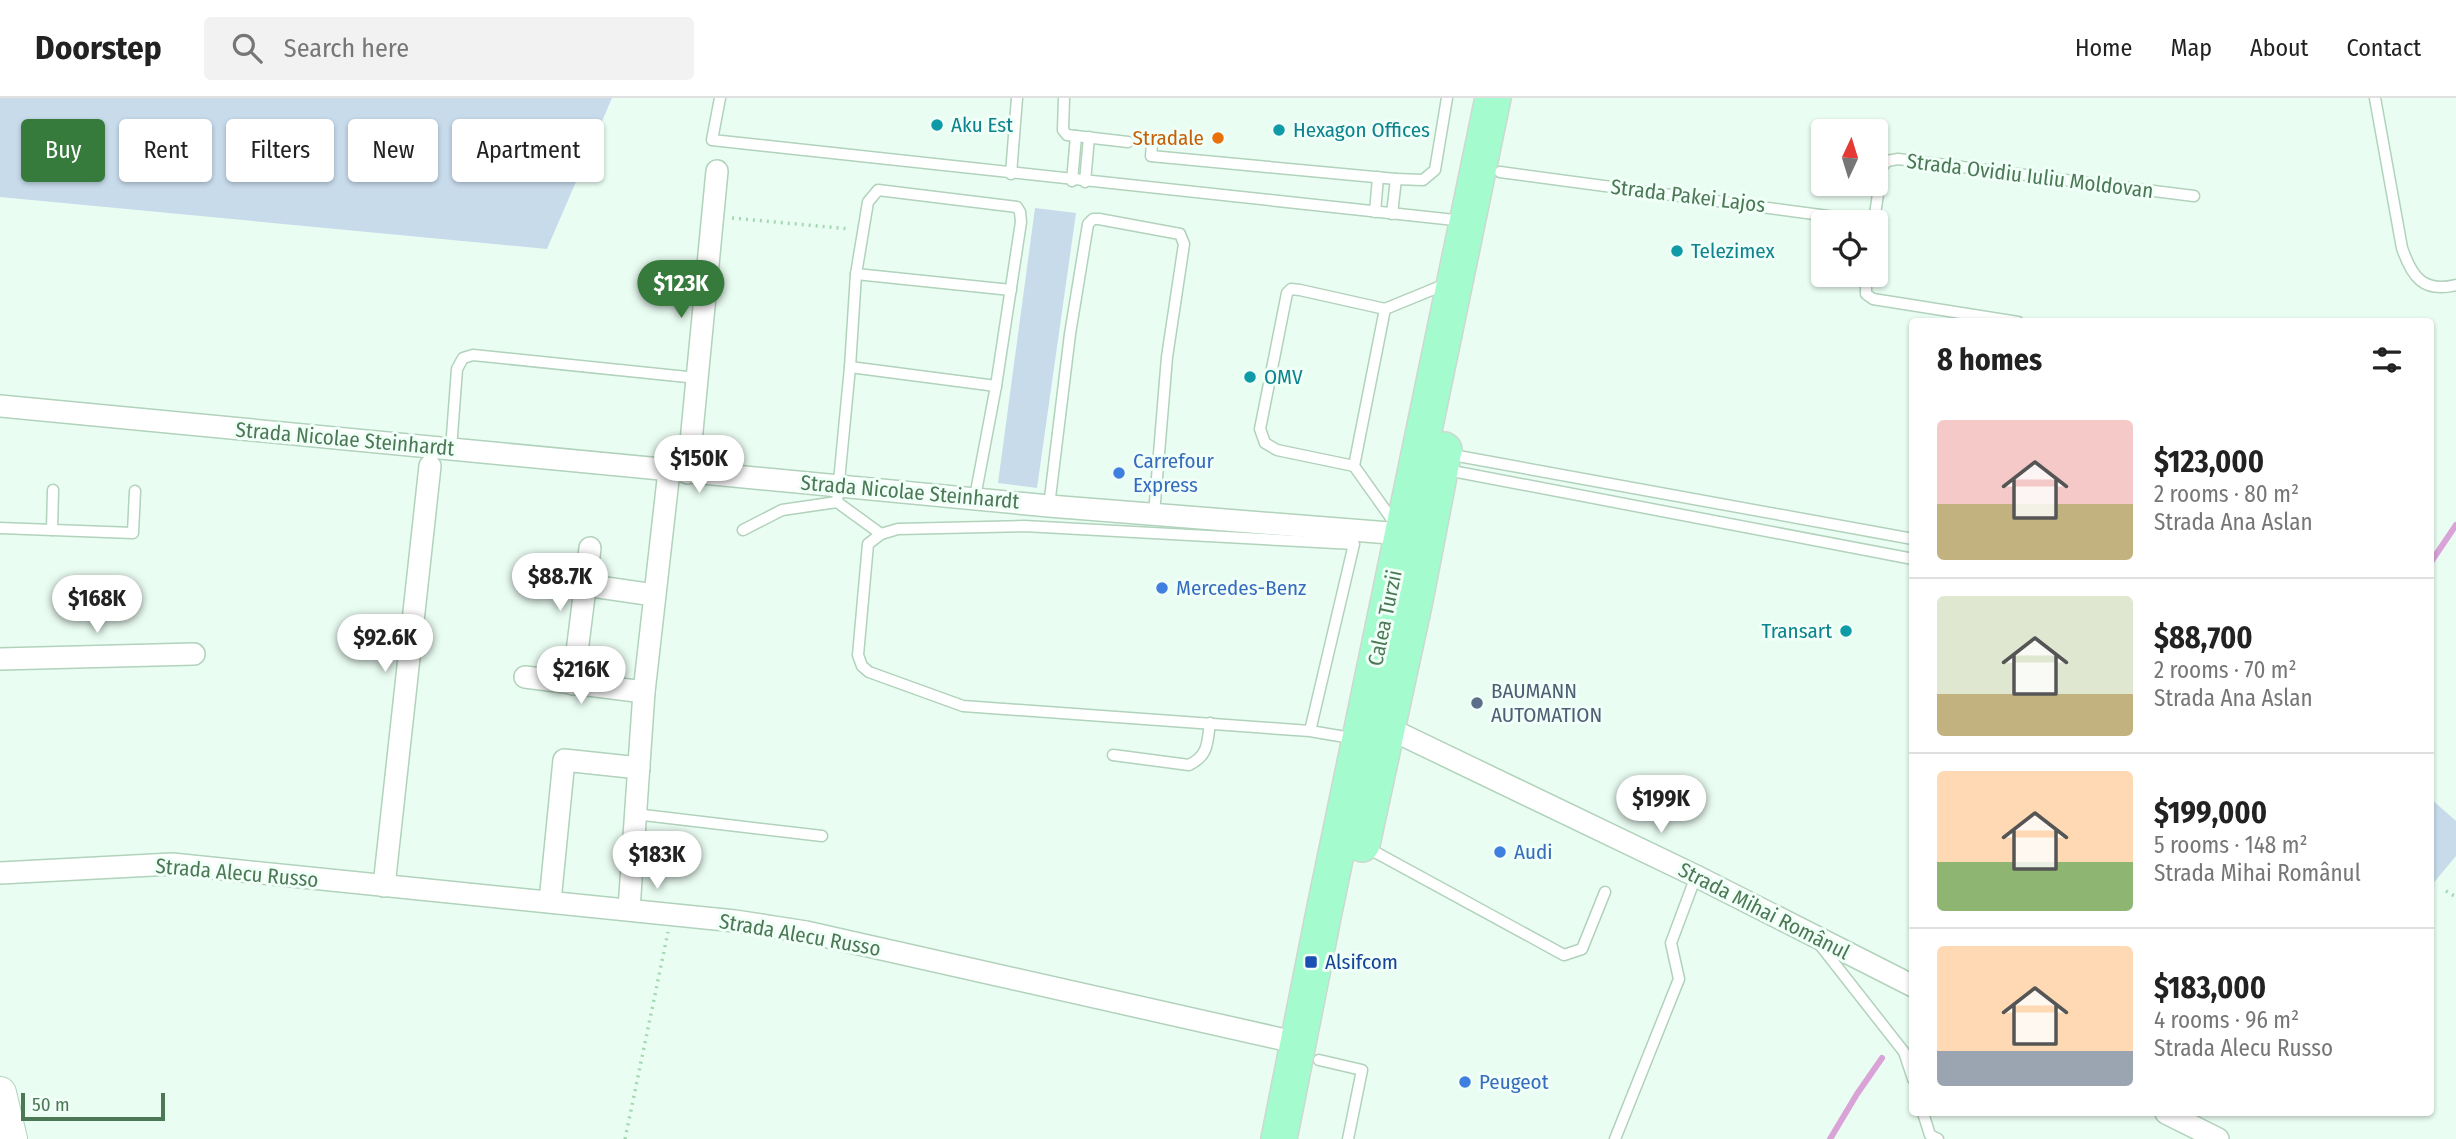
<!DOCTYPE html>
<html lang="en">
<head>
<meta charset="utf-8">
<style>
  body { margin:0; font-family:"Fira Sans Condensed",sans-serif; background:#f2f2f2; color:#222; height:100vh; display:flex; flex-direction:column; font-size:26px; white-space:nowrap }
  * { box-sizing:border-box; margin:0 }
  p { font-size:23px; color:#767676 }
  .icon { flex:none; width:38px; height:38px; fill:none; stroke:currentColor; stroke-width:2; stroke-linecap:round; stroke-linejoin:round }
  .map { position:relative; flex:1; overflow:hidden }
  .drawer { position:absolute; left:1909px; top:220px; width:525px; height:798px; display:flex; flex-direction:column; background:#fff; border-radius:7px; box-shadow:0 2px 5px #0004 }
  .drawer>* { flex:none }
  .banner { position:absolute; left:21px; top:21px; width:665px; height:63px; display:flex; gap:14px }
  .needle { width:46px; rotate:4deg }
  .fabs { position:absolute; left:1811px; top:21px; display:grid; gap:14px }
  .fabs a { display:grid; place-items:center; width:77px; height:77px; border-radius:7px; background:#fff; box-shadow:0 2px 5px #0004; font-size:35px }
  .scale { position:absolute; left:21px; bottom:18px; width:144px; box-sizing:border-box; padding-left:7px; border:4px solid #4c7856; border-top:0; font-size:19px; line-height:24px; white-space:nowrap; color:#4c7856; -webkit-text-stroke:5px #f0fff7; paint-order:stroke }
  .price { position:absolute; translate:-50% -60px; padding:0 16px; border-radius:24px; background:#fff; color:#222; font-size:23px; line-height:46px; filter:drop-shadow(0 2px 4px #0008) }
  .price::after { content:''; position:absolute; left:50%; top:42px; width:21px; height:16px; margin-left:-10px; background:inherit; clip-path:polygon(0 0,100% 0,50% 100%) }
  .price.current { background:#367b3c; color:#fff }
  ul { padding:0; list-style:none }
  li { display:flex; align-items:center; gap:21px; height:175px; padding:0 28px }
  li+li { border-top:2px solid #e0e0e0 }
  li span { display:grid; place-items:center; flex:none; width:196px; height:140px; border-radius:7px; color:#555 }
  li>.icon { margin-inline-start:auto }
  span .icon { width:84px; height:84px; fill:#fffc; stroke-width:1 }
  li b { font-size:30px }
  h2 { display:flex; justify-content:space-between; align-items:center; height:84px; padding:0 28px; font-size:30px }
  .tag { padding:0 24px; border-radius:7px; background:#fff; box-shadow:0 2px 5px #0004; font-size:24px; line-height:63px }
  .tag.current { background:#367b3c; color:#fff }
  header { display:flex; align-items:center; gap:42px; box-sizing:border-box; height:98px; padding:0 35px; background:#fff; border-bottom:2px solid #e0e0e0 }
  header strong { font-size:33px }
  nav { display:flex; gap:38px; margin-inline-start:auto; font-size:24px }
  .search { width:490px; height:63px; background:#f2f2f2; display:flex; align-items:center; gap:18px; box-sizing:border-box; padding:0 24px; border-radius:7px; color:#767676; font-size:26px }
  .map>svg:first-child { display:block }
</style>
</head>
<body>
<header>
<strong>Doorstep</strong>
<div class="search"><svg class="icon" aria-label="search" viewBox="0 0 24 24"><circle cx="10" cy="10" r="6"/><path d="M15 15l6 6"/></svg>Search here</div>
<nav><a>Home</a><a>Map</a><a>About</a><a>Contact</a></nav>
</header>
<div class="map">
<svg width="2456" height="1041" viewBox="0 0 2456 1041">
  <rect width="100%" height="100%" fill="#eafdf3"/>
  <g fill="#c7dbeb">
    <path d="M0,0H612L547,151L0,99Z"/>
    <path d="M1035,110L1076,115L1037,390L998,385Z"/>
    <path d="M2431,701L2456,723V758L2431,788Z"/>
  </g>
  <g fill="none" stroke-linecap="round" stroke-linejoin="round">
    <g stroke="#d9a3d8" stroke-width="6">
      <path d="M2431,464L2456,427"/>
      <path d="M1830,1041L1857,996L1882,960"/>
    </g>
    <g stroke="#b1d2bb" stroke-width="13">
      <g id="lane">
        <path d="M720,0L712,42L1464,123"/>
        <path d="M1064,0L1063,32L1067,37L1128,44"/>
        <path d="M2375,0L2402,150C2412,179 2423,195 2456,187"/>
        <path d="M1152,46L1151,58L1396,81"/>
        <path d="M1500,74L1873,124"/>
        <path d="M1011,76L1017,0"/>
        <path d="M1072,83L1076,38"/>
        <path d="M1085,84L1089,39"/>
        <path d="M1375,114L1378,79"/>
        <path d="M1392,116L1396,81L1423,82L1435,72L1447,0"/>
        <path d="M1874,123L1882,69L1887,63L1898,61L2194,98"/>
        <path d="M856,176L1011,192"/>
        <path d="M1866,177V196L1873,201L2018,224"/>
        <path d="M850,269L996,288"/>
        <path d="M451,351L457,271L463,260L473,257L697,280"/>
        <path d="M1447,356L1913,441"/>
        <path d="M1354,368L1277,352L1265,345L1260,331L1287,195L1291,191L1300,192L1385,211"/>
        <path d="M1447,372L1913,461"/>
        <path d="M1049,408L1070,236L1088,126L1093,121H1099L1180,136L1184,146L1167,259L1154,416"/>
        <path d="M1396,427L1354,368L1385,211L1446,186"/>
        <path d="M0,430L133,435L135,393"/>
        <path d="M52,432L53,392"/>
        <path d="M743,432L782,412L837,404"/>
        <path d="M881,436L837,404L850,269L856,176L868,104L878,92L1017,109L1020,114L1021,124L996,288L975,399"/>
        <path d="M1310,633L963,608L869,574L862,568L858,557L868,446L881,436L898,431L1024,428L1354,446L1310,633L1357,641"/>
        <path d="M1113,657L1189,667C1209,657 1207,645 1210,625"/>
        <path d="M635,716L822,738"/>
        <path d="M1364,748L1564,857L1582,851L1605,794"/>
        <path d="M1820,847L1904,954L1913,981"/>
        <path d="M1319,962L1362,972L1348,1041"/>
        <path d="M1923,1015L1930,1037L1938,1041"/>
        <path d="M1615,1041L1679,881L1671,845L1696,778"/>
      </g>
    </g>
    <g stroke="#b1d2bb" stroke-width="24">
      <g id="street">
        <path d="M0,308L1049,408L1402,436"/>
        <path d="M688,375L717,73"/>
        <path d="M585,487L654,497"/>
        <path d="M0,561L194,556"/>
        <path d="M525,579L644,594"/>
        <path d="M573,586L590,450"/>
        <path d="M1388,630L1696,778L1913,888"/>
        <path d="M0,775L172,766L735,823L806,834L1299,945"/>
        <path d="M384,788L430,368"/>
        <path d="M550,803L564,662L639,670"/>
        <path d="M629,811L644,594L669,373"/>
        <path d="M2166,1015L2218,1041"/>
      </g>
    </g>
    <g stroke="#aed5ba" stroke-width="34">
      <path id="secondary" d="M0,995L11,1041"/>
    </g>
    <g stroke="#cdd9d0" stroke-width="38">
      <g id="primary">
        <path d="M1362,746L1415,502L1444,352"/>
        <path d="M1279,1041L1324,814L1493,0"/>
      </g>
    </g>
    <g stroke="#a3d8b1" stroke-width="3.5" stroke-dasharray="2 5" stroke-linecap="butt">
      <path d="M732,120L850,131"/>
      <path d="M2446,793L2456,799"/>
      <path d="M625,1041L668,834"/>
    </g>
    <use href="#lane" stroke="#fff" stroke-width="10"/>
    <use href="#street" stroke="#fff" stroke-width="21"/>
    <use href="#secondary" stroke="#fff" stroke-width="32"/>
    <use href="#primary" stroke="#a3fbce" stroke-width="35"/>
  </g>
  <g fill="#0f9aa8" stroke="#f0fff7" stroke-width="2.5">
    <circle cx="937" cy="27" r="7"/>
    <circle cx="1279" cy="32" r="7"/>
    <circle cx="1677" cy="153" r="7"/>
    <circle cx="1250" cy="279" r="7"/>
    <circle cx="1846" cy="533" r="7"/>
  </g>
  <circle fill="#e8710a" stroke="#f0fff7" stroke-width="2.5" cx="1218" cy="40" r="7"/>
  <g fill="#3f7fe0" stroke="#f0fff7" stroke-width="2.5">
    <circle cx="1119" cy="375" r="7"/>
    <circle cx="1162" cy="490" r="7"/>
    <circle cx="1500" cy="754" r="7"/>
    <circle cx="1465" cy="984" r="7"/>
  </g>
  <circle fill="#5c6f8a" stroke="#f0fff7" stroke-width="2.5" cx="1477" cy="605" r="7"/>
  <rect fill="#1a4fb4" stroke="#f0fff7" stroke-width="2.5" x="1304" y="857" width="14" height="14" rx="3.5"/>
  <g text-anchor="middle" stroke-width="6" stroke-linejoin="round" paint-order="stroke">
    <g font-size="21" fill="#0d838f" stroke="#f0fff7" text-anchor="start">
      <text x="951" y="34">Aku Est</text>
      <text x="1293" y="39">Hexagon Offices</text>
      <text x="1691" y="160">Telezimex</text>
      <text x="1264" y="286">OMV</text>
      <text x="1832" y="540" text-anchor="end">Transart</text>
    </g>
    <g font-size="21" fill="#c56008" stroke="#f0fff7" text-anchor="end">
      <text x="1204" y="47">Stradale</text>
    </g>
    <g font-size="21" fill="#4c7856" stroke="#f0fff7">
      <text transform="translate(2030 78) rotate(7)" y="7">Strada Ovidiu Iuliu Moldovan</text>
      <text transform="translate(1688 98) rotate(7)" y="7">Strada Pakei Lajos</text>
      <text transform="translate(345 341) rotate(5)" y="7">Strada Nicolae Steinhardt</text>
      <text transform="translate(910 394) rotate(5)" y="7">Strada Nicolae Steinhardt</text>
      <text transform="translate(1385 520) rotate(-78)" y="7">Calea Turzii</text>
      <text transform="translate(237 775) rotate(5)" y="7">Strada Alecu Russo</text>
      <text transform="translate(1764 813) rotate(27)" y="7">Strada Mihai Românul</text>
      <text transform="translate(800 837) rotate(10)" y="7">Strada Alecu Russo</text>
    </g>
    <g font-size="21" fill="#366cbe" stroke="#f0fff7" text-anchor="start">
      <text x="1133" y="370">Carrefour<tspan x="1133" dy="24">Express</tspan></text>
      <text x="1176" y="497">Mercedes-Benz</text>
      <text x="1514" y="761">Audi</text>
      <text x="1479" y="991">Peugeot</text>
    </g>
    <g font-size="21" fill="#4e5e75" stroke="#f0fff7" text-anchor="start">
      <text x="1491" y="600">BAUMANN<tspan x="1491" dy="24">AUTOMATION</tspan></text>
    </g>
    <g font-size="21" fill="#164399" stroke="#f0fff7" text-anchor="start">
      <text x="1325" y="871">Alsifcom</text>
    </g>
  </g>
</svg>
<div class="fabs">
<a><svg class="needle" viewBox="-14 -14 28 28"><path d="M0-13l5 13h-10z" fill="#e53935"/><path d="M0 13l5-13h-10z" fill="#767676"/></svg></a>
<a><svg class="icon" aria-label="locate" viewBox="0 0 24 24"><circle cx="12" cy="12" r="6"/><path d="M12 2v4M12 18v4M2 12h4M18 12h4"/></svg></a>
</div>
<div class="scale">50 m</div>
<b class="price current" style="left:681px;top:222px">$123K</b>
<b class="price" style="left:699px;top:397px">$150K</b>
<b class="price" style="left:560px;top:515px">$88.7K</b>
<b class="price" style="left:97px;top:537px">$168K</b>
<b class="price" style="left:385px;top:576px">$92.6K</b>
<b class="price" style="left:581px;top:608px">$216K</b>
<b class="price" style="left:1661px;top:737px">$199K</b>
<b class="price" style="left:657px;top:793px">$183K</b>
<div class="banner">
<a class="tag current">Buy</a>
<a class="tag">Rent</a>
<a class="tag">Filters</a>
<a class="tag">New</a>
<a class="tag">Apartment</a>
</div>
<section class="drawer">
<h2>8 homes<svg class="icon" aria-label="filters" viewBox="0 0 24 24"><path d="M4 7h16M4 17h16"/><circle cx="9" cy="7" r="2"/><circle cx="15" cy="17" r="2"/></svg></h2>
<ul>
<li><span style="background:linear-gradient(#f6c9c9 60%,#c2b280 0)"><svg class="icon" aria-label="home" viewBox="0 0 24 24"><path d="M3 11l9-7 9 7M6 9v11h12V9"/></svg></span><div><b>$123,000</b><p>2 rooms · 80 m²</p><p>Strada Ana Aslan</p></div></li>
<li><span style="background:linear-gradient(#dfe7d0 70%,#c2b280 0)"><svg class="icon" aria-label="home" viewBox="0 0 24 24"><path d="M3 11l9-7 9 7M6 9v11h12V9"/></svg></span><div><b>$88,700</b><p>2 rooms · 70 m²</p><p>Strada Ana Aslan</p></div></li>
<li><span style="background:linear-gradient(#ffd9b3 65%,#8fb573 0)"><svg class="icon" aria-label="home" viewBox="0 0 24 24"><path d="M3 11l9-7 9 7M6 9v11h12V9"/></svg></span><div><b>$199,000</b><p>5 rooms · 148 m²</p><p>Strada Mihai Românul</p></div></li>
<li><span style="background:linear-gradient(#ffd9b3 75%,#9aa5b1 0)"><svg class="icon" aria-label="home" viewBox="0 0 24 24"><path d="M3 11l9-7 9 7M6 9v11h12V9"/></svg></span><div><b>$183,000</b><p>4 rooms · 96 m²</p><p>Strada Alecu Russo</p></div></li>
</ul>
</section>
</div>
</body>
</html>
